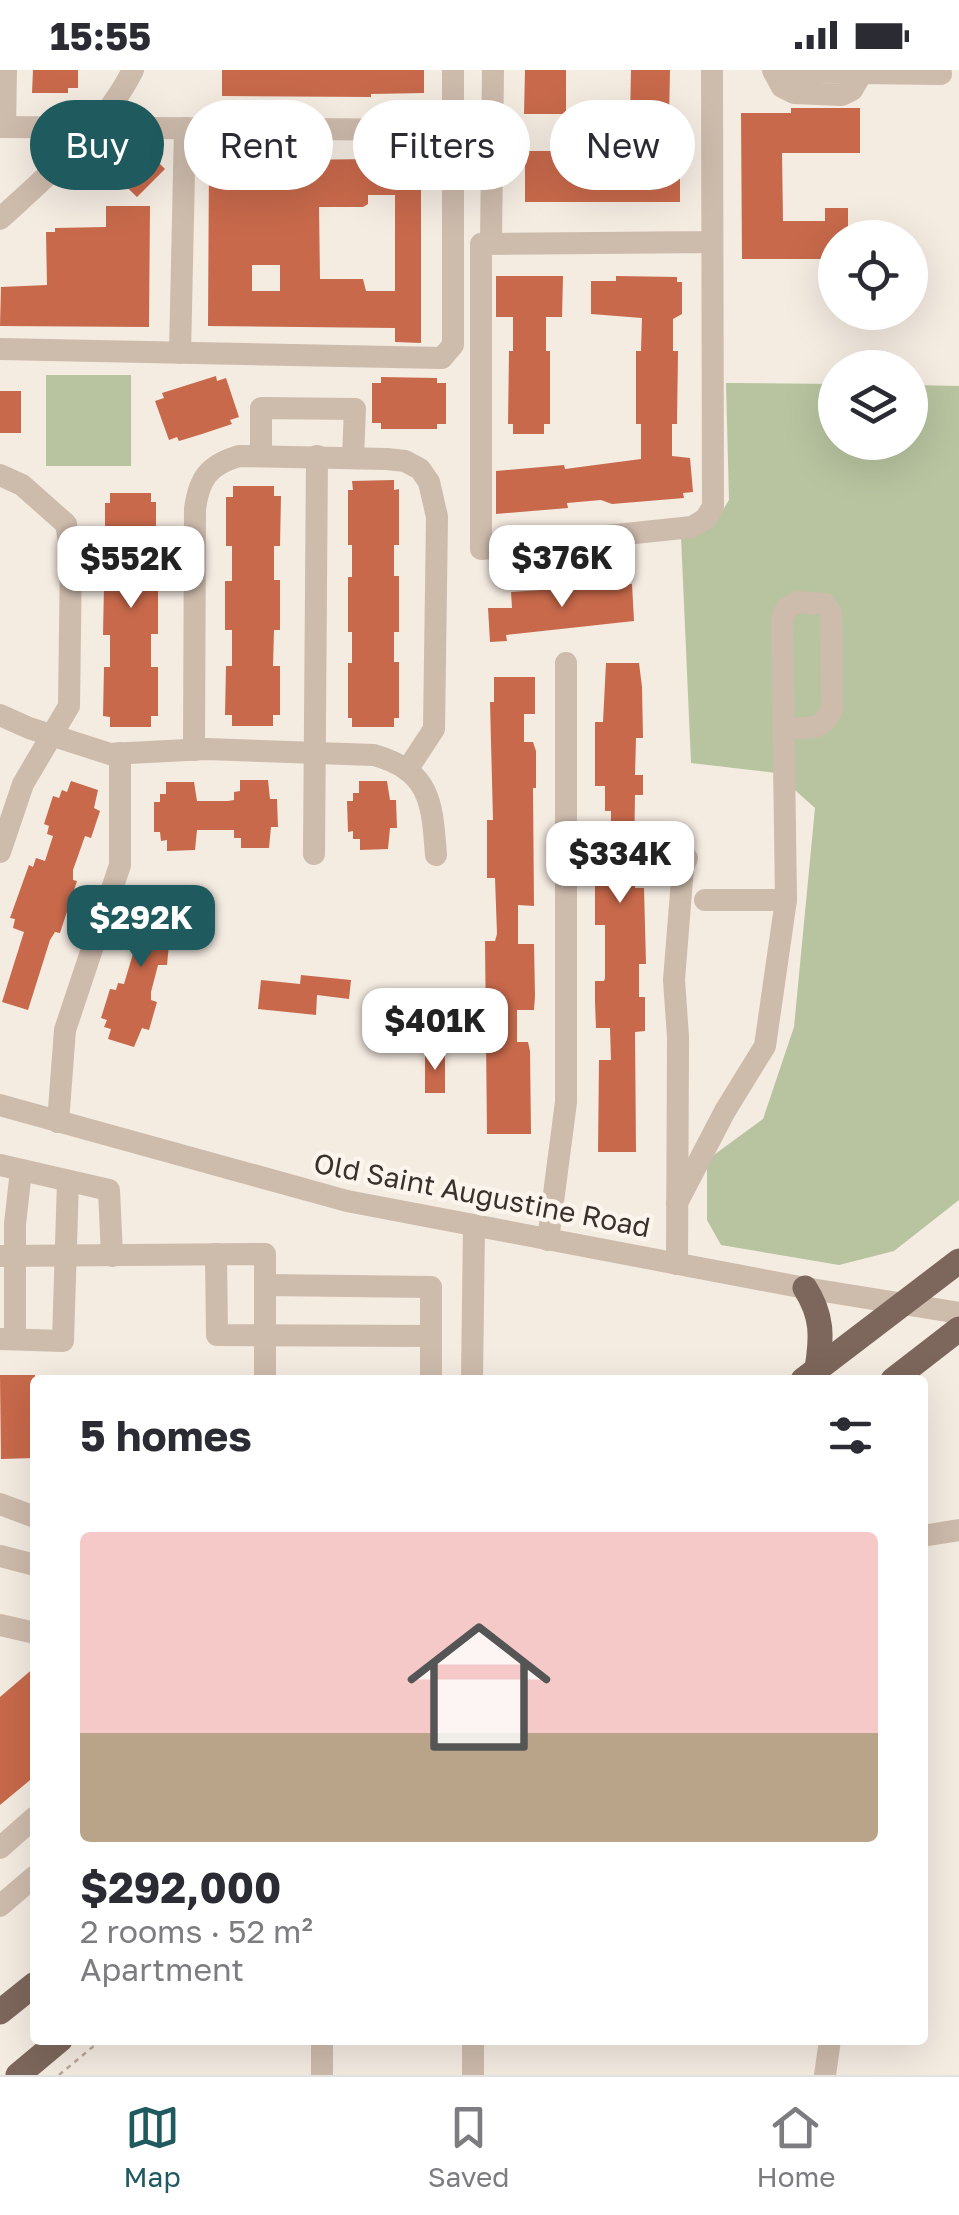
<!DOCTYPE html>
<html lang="en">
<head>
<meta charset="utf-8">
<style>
  body { margin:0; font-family:"Golos Text",sans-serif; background:#f2f2f3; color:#2b2b33; height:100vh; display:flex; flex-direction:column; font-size:38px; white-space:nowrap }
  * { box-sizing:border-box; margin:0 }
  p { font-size:32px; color:#7c7c81 }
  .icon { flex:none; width:55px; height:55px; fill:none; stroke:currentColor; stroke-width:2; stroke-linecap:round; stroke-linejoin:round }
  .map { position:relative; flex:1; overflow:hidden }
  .side { position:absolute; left:30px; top:1305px; width:898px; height:670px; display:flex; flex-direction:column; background:#fff; border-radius:10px; box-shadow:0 10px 40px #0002 }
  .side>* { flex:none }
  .hud { position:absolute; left:30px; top:30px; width:900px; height:90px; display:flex; gap:20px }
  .tools { position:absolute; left:818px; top:150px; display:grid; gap:20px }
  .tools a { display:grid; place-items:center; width:110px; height:110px; border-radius:50%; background:#fff; box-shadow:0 10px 40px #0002; font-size:50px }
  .price { position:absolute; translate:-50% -85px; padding:0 22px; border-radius:20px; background:#fff; color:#222; font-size:32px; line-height:65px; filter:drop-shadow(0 2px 5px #0008) }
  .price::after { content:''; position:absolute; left:50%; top:60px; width:30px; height:22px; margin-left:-15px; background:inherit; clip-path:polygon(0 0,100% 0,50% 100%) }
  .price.active { background:#1f5a5e; color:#fff }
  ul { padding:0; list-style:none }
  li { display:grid; align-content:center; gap:20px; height:530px; padding:0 50px }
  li+li { border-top:2px solid #e1e1e2 }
  li span { display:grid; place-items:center; height:310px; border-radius:10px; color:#555 }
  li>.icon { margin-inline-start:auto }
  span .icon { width:180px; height:180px; fill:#fffc; stroke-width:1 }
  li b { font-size:42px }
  h2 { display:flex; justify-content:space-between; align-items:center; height:120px; padding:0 50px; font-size:42px }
  .pill { padding:0 35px; border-radius:45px; background:#fff; box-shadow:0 10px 40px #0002; font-size:35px; line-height:90px }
  .pill.active { background:#1f5a5e; color:#fff }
  .status { display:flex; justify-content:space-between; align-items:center; height:70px; padding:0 50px; background:#fff; direction:ltr }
  .status svg { height:28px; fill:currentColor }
  .tabs { display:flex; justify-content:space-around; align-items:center; height:140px; border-top:2px solid #e1e1e2; background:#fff; font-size:28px; color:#7c7c81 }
  .tabs a { display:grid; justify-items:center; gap:5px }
  .tabs .active { color:#1f5a5e }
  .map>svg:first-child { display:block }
</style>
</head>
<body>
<div class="status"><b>15:55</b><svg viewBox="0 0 49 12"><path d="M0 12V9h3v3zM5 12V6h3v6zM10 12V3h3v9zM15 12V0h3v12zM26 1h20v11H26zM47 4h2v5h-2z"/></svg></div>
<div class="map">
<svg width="959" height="2005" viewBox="0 0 959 2005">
  <rect width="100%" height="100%" fill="#f4ebe1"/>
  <g fill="#b8c4a0">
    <rect x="46" y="305" width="85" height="91"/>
    <path d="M726,313L835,314V372H910V315L959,316V1130L894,1181L839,1195L721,1175L707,1150V1090L763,1049L794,957L815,738L776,703L691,693L681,466L715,453L729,430Z"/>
  </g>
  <g fill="#c8694b" fill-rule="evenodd">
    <path d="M33,0H78V18H68V23H32Z"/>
    <path d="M222,0H424V23L371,24V27L222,26Z"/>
    <path d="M525,0H566V44H524Z"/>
    <path d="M631,0H670L669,49H630Z"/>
    <path d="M791,38H860V83H782L783,151H825V138H848V168H835V189H742L741,43H791Z"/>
    <path d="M141,75L165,99L137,127L111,102L131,77L135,81Z"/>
    <rect x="525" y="81" width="155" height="51"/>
    <path d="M372,89V95H421V273L395,272V258L208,256L209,91ZM368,125H395V221H366L363,209H320L319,137H363L368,134ZM252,195H280V221H252Z"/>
    <path d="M106,136H150L149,257L0,256L1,217L47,215L46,162H55V158L106,157Z"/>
    <path d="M496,206H563L562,247H546V281H550V354H544V364H513V354H508L509,281H513V247H496Z"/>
    <path d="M616,206L677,207V212H682V244L673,249V281H678L677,354H672V386L690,388L693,422L683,423L684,428L612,434L601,430L567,433L568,438L496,444V401L564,395L565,399L641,389V354H636V281H641L642,248L591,244V211H616Z"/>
    <path d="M216,306L217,311L226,308L239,347L230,350L232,354L202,364L179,371L177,367L169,370L155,331L164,328L162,323Z"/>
    <path d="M381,307L437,308V313H446V354H437V359H381V353H372V313H381Z"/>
    <rect x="0" y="321" width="21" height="42"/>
    <path d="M394,410V420L399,419V475H394V506H399V562H394V592H399V648H394V657H352V648H348V593H352V562H348V507H352V475H348V420H353L352,411Z"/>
    <path d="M233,416H274V426H281L280,476H274V510H280V560H274L273,596H280V645H273V656H232V645H225L226,596H232V560H225V511H232V476H226V427H233Z"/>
    <path d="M110,423H151V432H156V488H151V515H158V564H151V597H158V646H151V657H110V647L103,646L104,597H110V565H103L104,516H109V488H105V433H110Z"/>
    <path d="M632,514L634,551L506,565L507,571L490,572L488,538H512L511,522Z"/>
    <path d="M606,593H639L642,617L643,668H636L635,705H643V725H635L634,792L635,818H644L646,894H639V927H645V961L635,962L636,1082H598L599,990H611L610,958H596L595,932V911H604L605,908V855H595V767H611V741H605V716H595V652H603Z"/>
    <path d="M494,607H535V644H524V672H533L536,681V718H533L534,836L518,835V874H534L535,926L534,940H517V972H528L530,981L531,1064H487L485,871H495L497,864L495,808H487V750H493L490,632H494Z"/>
    <path d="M240,710H268L270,729H277L278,757H271L269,778H241V768H234V760H197L195,780L167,781V770L161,771L160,762H154V732H160V724H166V712H194L197,731H228L234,730V722L240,721Z"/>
    <path d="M71,711L98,720L94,738L100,741L91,768L85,766L73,800V810L77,811L60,863L55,862L50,870L28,940L2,932L24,862L13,858L15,849L10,848L29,795L33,797L36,788L45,791L53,766L47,764L49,756L44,754L53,726L59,728L62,720L67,722Z"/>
    <path d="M359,711H387L390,730H396L397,758H390L388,779L360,780V769H353V761L348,762L347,731H353V723H359Z"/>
    <path d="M138,827H166L169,846H176V874H169L167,895H158L151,922V930L157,932L149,960L142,958L134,977L108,969L111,959L104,957L107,950L101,948L110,919L116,920L118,913L124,914L135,877L127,878L126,847H133V839H138Z"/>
    <path d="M301,905L351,910L349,929L317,925L316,945L258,939L261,910L300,914Z"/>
    <rect x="425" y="983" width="20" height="40"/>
    <path d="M0,1305H35V1388L1,1389Z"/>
    <path d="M35,1597V1706L0,1735V1627Z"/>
  </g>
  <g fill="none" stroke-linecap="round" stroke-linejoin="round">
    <path stroke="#b9a596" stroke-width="2.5" stroke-dasharray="5 5" stroke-linecap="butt" d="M59,2005L101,1970"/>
    <g stroke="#cdbbac" stroke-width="22">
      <path d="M712,0L713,437L705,449L692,457L481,479V174L712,172"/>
      <path d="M773,0L782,17L794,23L842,25L852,20L862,3"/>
      <path d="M774,2L941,4"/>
      <path d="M0,57L453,60"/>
      <path d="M5,57L6,0"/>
      <path d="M0,149C48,105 104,58 133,0"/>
      <path d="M491,173L493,0"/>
      <path d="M0,279L442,288L453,275V0"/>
      <path d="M180,283L185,58"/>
      <path d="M261,385V338L355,339L353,388"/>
      <path d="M0,405L22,415L66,454L71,483L69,636L23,714L0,782"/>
      <path d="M0,645L29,658L110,684L206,679L374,685C431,701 432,733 436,785"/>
      <path d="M194,680L195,439C199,408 209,395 239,386L387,389L405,391L420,399L429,412L437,447L434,659L407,700"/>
      <path d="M314,784L317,386"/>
      <path d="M705,830H786"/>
      <path d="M0,1035L347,1131L805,1218L959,1243"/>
      <path d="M58,1052L65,960L120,795V683"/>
      <path d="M0,1095L109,1120L112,1186"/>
      <path d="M677,1133L725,1041L765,976L786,830L782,548L786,539L797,532L825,534L831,543L832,639C823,662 805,658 784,658"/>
      <path d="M548,1170L566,1032V593"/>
      <path d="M216,1184L217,1265L431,1266"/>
      <path d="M0,1186L265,1184V1310"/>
      <path d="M677,1194L678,967L674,910L683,797L687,788"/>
      <path d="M265,1215L431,1217V1310"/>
      <path d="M0,1269L63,1271L68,1111"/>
      <path d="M15,1269V1154L21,1100"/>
      <path d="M472,1310L474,1156"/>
      <path d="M0,1434L35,1447"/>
      <path d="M922,1466L959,1460"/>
      <path d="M0,1486L35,1495"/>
      <path d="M0,1555L35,1563"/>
      <path d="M0,1778L35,1747"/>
      <path d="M0,1836L35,1806"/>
      <path d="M322,1970V2005"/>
      <path d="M473,1970V2005"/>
      <path d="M825,2005L830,1970"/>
    </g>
    <g stroke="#7d675c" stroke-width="25">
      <path d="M805,1218C823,1246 822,1267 817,1299"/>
      <path d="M803,1310L959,1191"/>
      <path d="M893,1310L959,1259"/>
      <path d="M0,1942L35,1914"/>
      <path d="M18,2005L60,1970"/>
    </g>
  </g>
  <g text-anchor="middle" stroke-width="9" stroke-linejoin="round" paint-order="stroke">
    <g font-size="28" fill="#3b302b" stroke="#fbf5ee">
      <text transform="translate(482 1125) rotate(11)" y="10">Old Saint Augustine Road</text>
    </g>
  </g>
</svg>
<div class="tools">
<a><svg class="icon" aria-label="locate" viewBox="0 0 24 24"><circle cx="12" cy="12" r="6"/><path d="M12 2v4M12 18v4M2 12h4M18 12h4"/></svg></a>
<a><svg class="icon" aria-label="layers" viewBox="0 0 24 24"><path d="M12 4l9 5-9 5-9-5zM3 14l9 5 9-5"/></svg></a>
</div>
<b class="price" style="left:562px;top:540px">$376K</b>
<b class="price" style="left:131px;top:541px">$552K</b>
<b class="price" style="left:620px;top:836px">$334K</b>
<b class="price active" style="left:141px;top:900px">$292K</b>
<b class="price" style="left:435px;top:1003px">$401K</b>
<div class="hud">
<a class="pill active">Buy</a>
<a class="pill">Rent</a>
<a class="pill">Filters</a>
<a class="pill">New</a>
</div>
<section class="side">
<h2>5 homes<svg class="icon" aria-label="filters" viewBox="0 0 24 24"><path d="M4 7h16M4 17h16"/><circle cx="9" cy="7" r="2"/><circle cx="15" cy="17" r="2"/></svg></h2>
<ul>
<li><span style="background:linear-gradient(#f6c9c9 65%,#b9a48a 0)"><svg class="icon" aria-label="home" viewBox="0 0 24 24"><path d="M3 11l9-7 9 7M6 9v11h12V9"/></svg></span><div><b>$292,000</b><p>2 rooms · 52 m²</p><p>Apartment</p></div></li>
</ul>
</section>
</div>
<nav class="tabs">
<a class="active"><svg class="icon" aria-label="map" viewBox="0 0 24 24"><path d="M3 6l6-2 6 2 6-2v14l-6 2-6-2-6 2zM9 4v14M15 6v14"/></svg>Map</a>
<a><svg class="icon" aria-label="saved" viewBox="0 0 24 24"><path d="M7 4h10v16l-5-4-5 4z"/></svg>Saved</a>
<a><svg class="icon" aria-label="home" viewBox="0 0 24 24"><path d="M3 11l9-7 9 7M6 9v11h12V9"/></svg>Home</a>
</nav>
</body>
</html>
